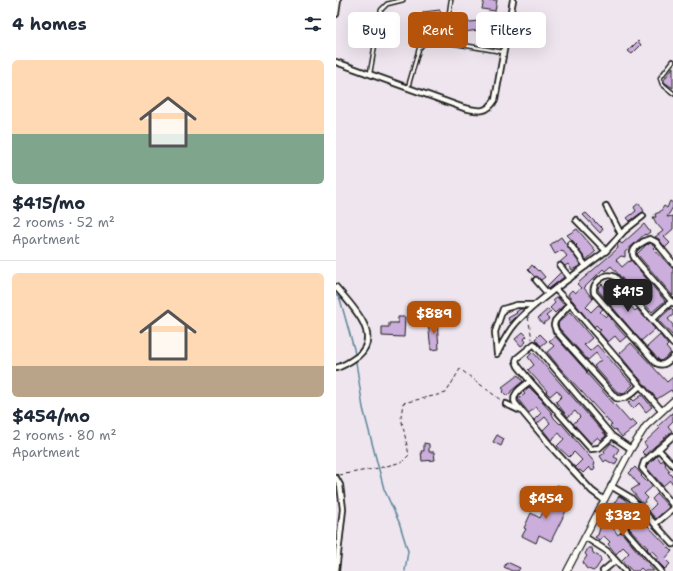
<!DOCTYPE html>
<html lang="en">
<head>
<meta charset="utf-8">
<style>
  body { margin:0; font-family:"Shantell Sans",sans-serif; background:#f2f2f3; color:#1f2937; height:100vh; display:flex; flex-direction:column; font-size:15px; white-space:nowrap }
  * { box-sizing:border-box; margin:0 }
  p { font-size:13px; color:#747a83 }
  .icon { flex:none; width:22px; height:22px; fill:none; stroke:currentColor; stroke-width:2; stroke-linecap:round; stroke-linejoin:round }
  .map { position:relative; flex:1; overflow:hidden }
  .details { display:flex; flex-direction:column; background:#fff; width:336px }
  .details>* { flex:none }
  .hud { position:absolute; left:12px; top:12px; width:265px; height:36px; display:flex; gap:8px }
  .price { position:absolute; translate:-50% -34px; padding:0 9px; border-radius:8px; background:#b45309; color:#fff; font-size:13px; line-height:26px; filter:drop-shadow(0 1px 2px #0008) }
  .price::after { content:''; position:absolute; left:50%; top:24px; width:12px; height:9px; margin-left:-6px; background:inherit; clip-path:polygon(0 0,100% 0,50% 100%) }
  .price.current { background:#222; color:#fff }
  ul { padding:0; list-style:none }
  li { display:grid; align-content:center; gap:8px; height:212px; padding:0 12px }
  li+li { border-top:1px solid #e0e1e3 }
  li span { display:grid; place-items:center; height:124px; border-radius:6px; color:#555 }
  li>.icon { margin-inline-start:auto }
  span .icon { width:72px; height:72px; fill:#fffc; stroke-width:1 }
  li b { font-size:17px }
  h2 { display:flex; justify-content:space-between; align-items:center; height:48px; padding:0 12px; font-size:17px }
  .pill { padding:0 14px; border-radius:6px; background:#fff; box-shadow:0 4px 16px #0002; font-size:14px; line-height:36px }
  .pill.current { background:#b45309; color:#fff }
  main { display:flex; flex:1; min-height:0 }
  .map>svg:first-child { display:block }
</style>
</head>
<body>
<main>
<section class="details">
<h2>4 homes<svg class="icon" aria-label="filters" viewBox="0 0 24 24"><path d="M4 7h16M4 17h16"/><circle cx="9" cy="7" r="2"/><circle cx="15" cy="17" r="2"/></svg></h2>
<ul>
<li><span style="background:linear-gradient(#ffd9b3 60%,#7fa58c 0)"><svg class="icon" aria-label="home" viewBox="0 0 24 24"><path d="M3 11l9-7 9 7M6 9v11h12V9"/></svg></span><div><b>$415/mo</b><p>2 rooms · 52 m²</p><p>Apartment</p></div></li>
<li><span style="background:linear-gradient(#ffd9b3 75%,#b9a48a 0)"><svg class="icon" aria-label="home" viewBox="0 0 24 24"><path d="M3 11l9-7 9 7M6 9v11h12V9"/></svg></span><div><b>$454/mo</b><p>2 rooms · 80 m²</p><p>Apartment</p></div></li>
</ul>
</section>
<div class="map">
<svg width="337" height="571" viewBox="0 0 337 571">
  <rect width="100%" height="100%" fill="#eee5ef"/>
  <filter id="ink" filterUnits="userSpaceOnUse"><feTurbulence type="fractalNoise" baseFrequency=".025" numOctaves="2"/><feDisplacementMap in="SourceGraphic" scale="8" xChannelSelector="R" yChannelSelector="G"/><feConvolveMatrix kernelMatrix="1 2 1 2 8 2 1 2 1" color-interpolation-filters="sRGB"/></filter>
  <g filter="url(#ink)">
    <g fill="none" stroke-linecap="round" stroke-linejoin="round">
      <path stroke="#5d8698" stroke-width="1.5" d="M0,295L4,299L18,349L27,408L48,489L63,522L72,551L69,571"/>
    </g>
    <g fill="#cbaedc" stroke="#1c1c1c">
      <path d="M148,0H161L159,11L146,9Z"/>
      <path d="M104,10L105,14L88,18L87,12Z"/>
      <path d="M142,21L143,30L128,32L127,23Z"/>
      <path d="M302,41L305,45L296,54L292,51Z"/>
      <path d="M337,67V88L328,82V80Z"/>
      <path d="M334,201L337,203V207L331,217L337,216V229L328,237L334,243L329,248L323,239L319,237L327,231L320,223L317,217H320L319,214L324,212L328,206L331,208Z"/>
      <path d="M303,203L308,211L294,221L291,218L300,211L298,207Z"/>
      <path d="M250,213L260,223V222L267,229L264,233L247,215Z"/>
      <path d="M308,224L314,232L310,235L309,234L289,252V257L285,256L280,260L286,267L293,261L294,262L295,260L329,301L316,312L275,266L269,271L267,269L248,288L257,299L250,307L255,312L262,305L264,306L267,309L264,312L270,317L272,315L276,319L275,320L290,337L284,342L279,336L272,342L263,332L265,330L260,325L258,327L237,301L232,295L233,293L236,290L239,293L245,288L241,284L280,250L282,248L281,245L284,242L286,244L287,243Z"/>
      <path d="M241,229L260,251L250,260L240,246L241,245L231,235Z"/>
      <path d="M225,237L245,265L236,270L232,264L229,266L226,263H223L231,256L226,250L219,254L214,245Z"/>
      <path d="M314,243L318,245L319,246L317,248L337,269V296L301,254L311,244L312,245Z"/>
      <path d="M196,265L202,271L203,270L209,277L205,280L200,276L199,277L192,270Z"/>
      <path d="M225,272L228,277L213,289L211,286Z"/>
      <path d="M278,283L281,287L274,294L280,300L287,294L295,303L294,305L299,311L301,309L319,329L305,341L262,290V288L266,284L270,289Z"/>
      <path d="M221,297L228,305L219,313L214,308L219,303L217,300Z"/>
      <path d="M335,308L337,310V315L332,319L337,325V336L322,320Z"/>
      <path d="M184,309H188L174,323L172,318L181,313L180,312Z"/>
      <path d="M212,309L215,312L210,316L213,319L207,324L202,318Z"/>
      <path d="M234,312L256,338L248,345L254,351L261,345L297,385L287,394L284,393L283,394L258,366L265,360L260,353L252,360L223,328L222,323Z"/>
      <path d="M62,317H69L68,337L46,336V327H53V323H62Z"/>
      <path d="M101,321L103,349L95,350L92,322Z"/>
      <path d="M187,332L191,336L188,339L190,342L185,346L179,339Z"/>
      <path d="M204,334L211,341L205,346L199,339Z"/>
      <path d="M324,335L332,345L330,347L335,353L325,361L323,360L311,347Z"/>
      <path d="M219,336L251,372H250L255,378L294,422L296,420L301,425L286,437L279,429L278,430L274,426L276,425L224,368L211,352L218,346L213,341Z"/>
      <path d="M295,343L331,382L337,377V393L335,390L321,399L296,370L283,354Z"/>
      <path d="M197,352L267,432L270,436L265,440L262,437L255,443L237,424L244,417L239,411L232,417L220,402L226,396L221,390L214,396L210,392L211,391L192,370L198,365L192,357Z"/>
      <path d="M182,375L187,381L175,391V392L171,396L167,392L168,391L166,387Z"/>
      <path d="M193,387L207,401L206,402L215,412L218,418L224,424L225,423L259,463L258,465L259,468L256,471L253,467L247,473L244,470L242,471L239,467L246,460L238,452L233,457L221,446L228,439L223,433L215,440L207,430L214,423L209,417L201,424L198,420L205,413L200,407L193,413L185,403L182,399L189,394L187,392Z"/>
      <path d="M306,395L316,407L310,412L303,403L297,409L292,403L296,399L298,401Z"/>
      <path d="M337,412V421L332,426L336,431L309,455L306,452L311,447L308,443L324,428L322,426Z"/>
      <path d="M161,435L168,439L165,446L157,442Z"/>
      <path d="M88,443L93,444V452H98L99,460L86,461L85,451H88Z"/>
      <path d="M275,443L283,449L278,457L282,459L279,465L270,460L268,462L264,456L269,453L268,451Z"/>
      <path d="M321,456L325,462L327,460L330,464L329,465L334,471L332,472L337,477V484L334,480L327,486L310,467Z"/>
      <path d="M299,467L306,475L305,476L316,487L308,494L312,498L307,504L295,490L303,485L293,473Z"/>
      <path d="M221,485L227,487L219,505L230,511L215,541L203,535L200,543L186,536L190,529L188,528L195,513L204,518Z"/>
      <path d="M321,494L333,507L320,519L313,511L320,504L316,499Z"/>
      <path d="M283,496L288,499L299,509L277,528L282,535L285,532L318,571H308L305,568L302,571H296L286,560L293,553L287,547L280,554L272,544L274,542L268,536L263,540L259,537L262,535L264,528L277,520L274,517L273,513L279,508L276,506Z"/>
      <path d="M306,516L312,526L336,551L329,559L334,564L329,569L320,560L322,557L316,551L314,553L311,549L312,548L293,528Z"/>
      <path d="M252,548H256L257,553L264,557L265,561L260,569L257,571L250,568L247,562L251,556L249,554Z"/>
      <path d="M171,562L184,568L182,571H176L168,567Z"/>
    </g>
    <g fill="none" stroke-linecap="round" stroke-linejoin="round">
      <g stroke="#1c1c1c" stroke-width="5.5">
        <g id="service">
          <path d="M115,0L109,42L167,52"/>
          <path d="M337,61L324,78L326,84L337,93"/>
          <path d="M34,73L45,10L51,4L67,0"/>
          <path d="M72,87L83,49C89,39 98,40 109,42"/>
        </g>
      </g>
      <g stroke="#1c1c1c" stroke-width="8">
        <g id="minor">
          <path d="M0,14L2,0"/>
          <path d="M0,62L128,108C143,111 150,114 159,100L177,0"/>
          <path d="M270,206L285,234"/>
          <path d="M240,220L270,251"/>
          <path d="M234,244L250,266"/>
          <path d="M337,263L320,242L314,239C309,240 298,247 297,252C296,255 298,257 299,259L337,303"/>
          <path d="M224,266L234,278"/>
          <path d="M200,280L212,294"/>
          <path d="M0,287C15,305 47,335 22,356C15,361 8,366 0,368"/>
          <path d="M219,289L234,304L326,411"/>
          <path d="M234,304L219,321L218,325L220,331L280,398C290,401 297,392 304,386"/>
          <path d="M199,305H181L167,309L159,332L161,354C166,344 171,333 179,324C190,311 205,300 219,289L270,251L288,231L307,216"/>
          <path d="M316,319L336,301"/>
          <path d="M337,344L279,277C270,271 255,283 258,293L320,363C328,367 331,362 337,357"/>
          <path d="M194,381C187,387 175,393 179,403L219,451L256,491L268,500"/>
          <path d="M170,404L183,410"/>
          <path d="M276,436L263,448L255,449L194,381L182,366L180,361L181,358L198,344L276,436L295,449"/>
          <path d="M337,436L308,462L306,468L337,505"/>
          <path d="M322,449L337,465"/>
          <path d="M0,478L4,485L7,509L0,571"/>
          <path d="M275,486L295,498L337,544"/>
          <path d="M304,509C298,515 288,520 289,530L325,571"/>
          <path d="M319,524L337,509"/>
          <path d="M249,537L271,551L289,571"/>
          <path d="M267,571L279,561"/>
        </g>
      </g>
      <g stroke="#1c1c1c" stroke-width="8">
        <path id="tertiary" d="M231,571L295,449L310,426L337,401"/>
      </g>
      <g stroke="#1c1c1c" stroke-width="1" stroke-dasharray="4 3" stroke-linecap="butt">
        <path d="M192,317L196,339"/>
        <path d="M3,475L43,468L66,462L73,455L65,417L67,403L110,393L124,369L166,401"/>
      </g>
      <use href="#service" stroke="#fdfcf7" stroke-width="2.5"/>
      <use href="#minor" stroke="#fdfcf7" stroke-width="4.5"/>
      <use href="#tertiary" stroke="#fdfcf7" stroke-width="5.5"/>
    </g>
  </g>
</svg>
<b class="price current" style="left:292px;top:313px">$415</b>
<b class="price" style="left:98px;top:335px">$889</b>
<b class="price" style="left:210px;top:520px">$454</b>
<b class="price" style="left:287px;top:537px">$382</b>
<div class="hud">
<a class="pill">Buy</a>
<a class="pill current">Rent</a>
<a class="pill">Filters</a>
</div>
</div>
</main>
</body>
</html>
